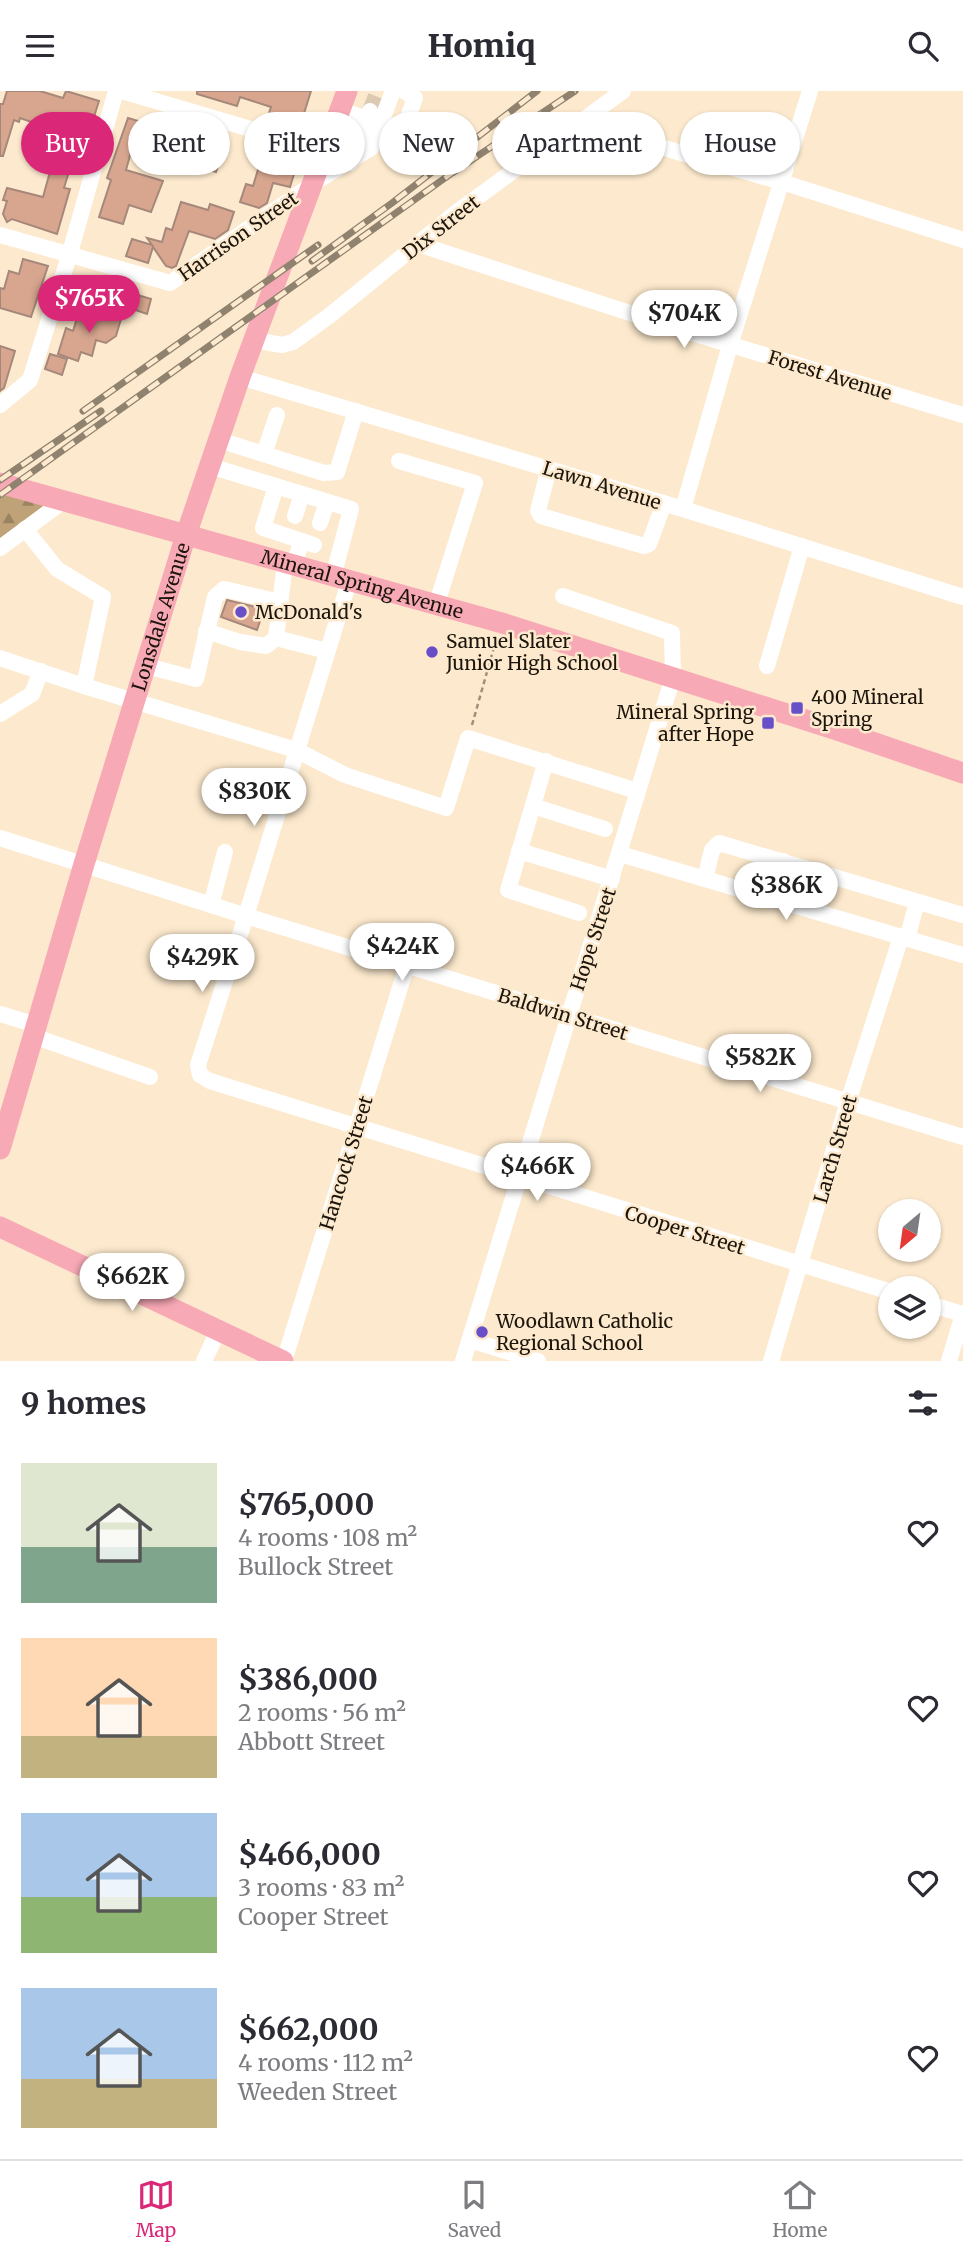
<!DOCTYPE html>
<html lang="en">
<head>
<meta charset="utf-8">
<style>
  body { margin:0; font-family:Merriweather,serif; background:#f2f2f3; color:#2b2b33; height:100vh; display:flex; flex-direction:column; font-size:26px; white-space:nowrap }
  * { box-sizing:border-box; margin:0 }
  p { font-size:23px; color:#7c7c81 }
  .icon { flex:none; width:38px; height:38px; fill:none; stroke:currentColor; stroke-width:2; stroke-linecap:round; stroke-linejoin:round }
  .map { position:relative; height:1270px; overflow:hidden }
  .panel { display:flex; flex-direction:column; background:#fff; flex:1 }
  .panel>* { flex:none }
  .guide { position:absolute; left:21px; top:21px; width:922px; height:63px; display:flex; gap:14px }
  .needle { width:46px; rotate:209deg }
  .tools { position:absolute; left:878px; top:1108px; display:grid; gap:14px }
  .tools a { display:grid; place-items:center; width:63px; height:63px; border-radius:50%; background:#fff; box-shadow:0 2px 5px #0004; font-size:35px }
  .price { position:absolute; translate:-50% -60px; padding:0 16px; border-radius:24px; background:#fff; color:#222; font-size:23px; line-height:46px; filter:drop-shadow(0 2px 4px #0008) }
  .price::after { content:''; position:absolute; left:50%; top:42px; width:21px; height:16px; margin-left:-10px; background:inherit; clip-path:polygon(0 0,100% 0,50% 100%) }
  .price.on { background:#db2777; color:#fff }
  ul { padding:0; list-style:none }
  li { display:flex; align-items:center; gap:21px; height:175px; padding:0 21px }
  li span { display:grid; place-items:center; flex:none; width:196px; height:140px; border-radius:0px; color:#555 }
  li>.icon { margin-inline-start:auto }
  span .icon { width:84px; height:84px; fill:#fffc; stroke-width:1 }
  li b { font-size:30px }
  h2 { display:flex; justify-content:space-between; align-items:center; height:84px; padding:0 21px; font-size:30px }
  .tag { padding:0 24px; border-radius:32px; background:#fff; box-shadow:0 2px 5px #0004; font-size:24px; line-height:63px }
  .tag.on { background:#db2777; color:#fff }
  header { display:flex; justify-content:space-between; align-items:center; height:91px; padding:0 21px; background:#fff; font-size:32px; font-weight:800 }
  .tab-bar { display:flex; justify-content:space-around; align-items:center; height:98px; border-top:2px solid #e1e1e2; background:#fff; font-size:19px; color:#7c7c81 }
  .tab-bar a { display:grid; justify-items:center; gap:4px }
  .tab-bar .on { color:#db2777 }
  .map>svg:first-child { display:block }
</style>
</head>
<body>
<header><svg class="icon" aria-label="menu" viewBox="0 0 24 24"><path d="M4 6h16M4 12h16M4 18h16"/></svg>Homiq<svg class="icon" aria-label="search" viewBox="0 0 24 24"><circle cx="10" cy="10" r="6"/><path d="M15 15l6 6"/></svg></header>
<div class="map">
<svg width="963" height="1270" viewBox="0 0 963 1270">
  <defs>
    <pattern id="forest-firs" width="22" height="20" patternUnits="userSpaceOnUse" patternTransform="scale(1.75)"><rect width="22" height="20" fill="#bfa277"/><path d="M5 1l3.5 6h-7zM16 11l3.5 6h-7z" fill="#9a8360"/></pattern>
  </defs>
  <rect width="100%" height="100%" fill="#fdeace"/>
  <path fill="url(#forest-firs)" d="M0,389L62,409L0,456Z"/>
  <g fill="#d8a68f" stroke="#a6887b" stroke-width="2">
    <path d="M7,0H40L63,7L66,0L99,10L92,32L88,30L74,75L71,74L64,97L70,98L57,143L12,128L7,131L3,123L7,110L3,109L7,97L43,106L61,41L20,27L19,31L14,29L3,65H0V13H3Z"/>
    <path d="M197,0H311L301,32L269,22L271,16L240,6L237,15L197,3Z"/>
    <path d="M128,27L168,39L169,35L225,53L216,81L181,71L178,82L157,75L162,59L134,50L126,79L163,90L151,121L129,114L123,133L99,126L111,89L107,87Z"/>
    <path d="M264,59L298,70L290,96L273,92L267,112L259,117L240,111L246,93L253,95Z"/>
    <path d="M181,111L208,119L210,113L234,121L228,139L215,148L189,140L176,175L172,177L166,175L153,156L148,172L126,165L132,148L152,154L147,147L162,151L166,137L172,139Z"/>
    <path d="M23,168L48,175L31,226L0,217V197L4,198L9,180L19,183Z"/>
    <path d="M134,203L151,208L147,223L130,217Z"/>
    <path d="M93,219L121,228L116,245L106,252L96,249L92,265L81,261L78,270L58,263L66,237L73,240L78,224L90,228Z"/>
    <path d="M0,255L15,260L4,297L0,300Z"/>
    <path d="M50,263L67,268L62,284L45,278Z"/>
    <path d="M227,509L264,518L257,539L221,526Z"/>
  </g>
  <g fill="none" stroke-linecap="round" stroke-linejoin="round">
    <path stroke="#dbcab1" stroke-width="16" stroke-dasharray="16 8" stroke-linecap="butt" d="M370,20L378,0"/>
    <path stroke="#9e907c" stroke-width="2.5" stroke-dasharray="5 3.5" stroke-linecap="butt" d="M472,634L496,549"/>
    <g stroke="#fff" stroke-width="16">
      <path d="M122,0L325,60"/>
      <path d="M341,19C360,25 385,39 405,34L415,7L404,0"/>
      <path d="M580,29L671,59L782,91L963,149"/>
      <path d="M350,72L370,20"/>
      <path d="M0,144L170,192L314,92L371,57L393,0"/>
      <path d="M418,153L682,239L963,324"/>
      <path d="M254,249L282,254L293,251L329,225L457,121L623,0"/>
      <path d="M240,286L683,418L963,506"/>
      <path d="M0,314L30,289L69,165L116,0"/>
      <path d="M219,349L324,382L337,381L356,320"/>
      <path d="M264,363L277,324"/>
      <path d="M399,370L475,392L436,515"/>
      <path d="M210,375L351,418L333,486"/>
      <path d="M549,377L538,420L541,425L644,455L649,453L664,412"/>
      <path d="M276,395L263,437L302,450"/>
      <path d="M683,418L730,254L810,0"/>
      <path d="M295,425L302,403"/>
      <path d="M320,432L327,411"/>
      <path d="M25,438L57,478L103,506L84,595"/>
      <path d="M0,457L62,411"/>
      <path d="M293,475L302,450L314,454"/>
      <path d="M349,491L246,825L198,974L200,984L210,990L891,1201"/>
      <path d="M206,540L240,551L266,555L276,547L285,472"/>
      <path d="M276,547L327,560"/>
      <path d="M0,567L84,595L296,659L345,684L446,717L468,647L637,700"/>
      <path d="M147,575L196,588L215,506L224,498L280,511"/>
      <path d="M767,575L802,455"/>
      <path d="M0,623L32,603L41,580"/>
      <path d="M546,670L508,799L579,822"/>
      <path d="M533,715L605,738"/>
      <path d="M0,747L246,825L963,1046"/>
      <path d="M519,760L612,788"/>
      <path d="M620,763L963,864"/>
      <path d="M705,788L712,759L719,752L963,824"/>
      <path d="M773,808L783,770"/>
      <path d="M211,814L225,761"/>
      <path d="M907,848L917,811"/>
      <path d="M0,923L36,934"/>
      <path d="M33,945L150,986"/>
      <path d="M929,1213L963,1223"/>
      <path d="M470,1249L538,1270"/>
      <path d="M204,1270L218,1240"/>
      <path d="M284,1270L407,874"/>
      <path d="M463,1270L673,586L672,542L563,505"/>
      <path d="M771,1270L848,1011L901,846"/>
      <path d="M949,1270L963,1223"/>
    </g>
    <g stroke="#f8a9b6" stroke-width="21">
      <path id="s1" d="M0,392L502,532L834,638L963,682"/>
      <path id="s2" d="M0,1058L84,773L186,444L240,286L347,0"/>
      <path d="M0,1136L283,1270"/>
    </g>
    <g stroke="#8f826f" stroke-width="7">
      <g id="rail">
        <path d="M312,170L392,112L537,0"/>
        <path d="M83,320L318,154"/>
        <path d="M0,389L101,320"/>
        <path d="M0,404L452,82L575,0"/>
      </g>
    </g>
    <use href="#rail" stroke="#fdeace" stroke-width="4.5" stroke-dasharray="13" stroke-linecap="butt"/>
  </g>
  <g fill="#674fc8" stroke="#fdeace" stroke-width="2.5">
    <circle cx="241" cy="521" r="7"/>
    <circle cx="432" cy="561" r="7"/>
    <rect x="790" y="610" width="14" height="14" rx="3.5"/>
    <rect x="761" y="625" width="14" height="14" rx="3.5"/>
    <circle cx="482" cy="1241" r="7"/>
  </g>
  <g text-anchor="middle" stroke-width="5" stroke-linejoin="round" paint-order="stroke">
    <g font-size="19" fill="#1c150c" stroke="#fdeace">
      <text transform="translate(441 136) rotate(-38)" y="7">Dix Street</text>
      <text transform="translate(238 145) rotate(-35)" y="7">Harrison Street</text>
      <text transform="translate(830 284) rotate(17)" y="7">Forest Avenue</text>
      <text transform="translate(602 394) rotate(17)" y="7">Lawn Avenue</text>
      <text dy="7" stroke="none"><textPath href="#s1" startOffset="376">Mineral Spring Avenue</textPath></text>
      <text dy="7" stroke="none"><textPath href="#s2" startOffset="556">Lonsdale Avenue</textPath></text>
      <text transform="translate(593 848) rotate(-72)" y="7">Hope Street</text>
      <text transform="translate(563 923) rotate(17)" y="7">Baldwin Street</text>
      <text transform="translate(835 1058) rotate(-74)" y="7">Larch Street</text>
      <text transform="translate(346 1072) rotate(-73)" y="7">Hancock Street</text>
      <text transform="translate(685 1139) rotate(17)" y="7">Cooper Street</text>
    </g>
    <g font-size="19" fill="#1c150c" stroke="#fdeace" text-anchor="start">
      <text x="255" y="528">McDonald's</text>
      <text x="446" y="557">Samuel Slater<tspan x="446" dy="22">Junior High School</tspan></text>
      <text x="811" y="613">400 Mineral<tspan x="811" dy="22">Spring</tspan></text>
      <text x="754" y="628" text-anchor="end">Mineral Spring<tspan x="754" dy="22">after Hope</tspan></text>
      <text x="496" y="1237">Woodlawn Catholic<tspan x="496" dy="22">Regional School</tspan></text>
    </g>
  </g>
</svg>
<div class="tools">
<a><svg class="needle" viewBox="-14 -14 28 28"><path d="M0-13l5 13h-10z" fill="#e53935"/><path d="M0 13l5-13h-10z" fill="#7c7c81"/></svg></a>
<a><svg class="icon" aria-label="layers" viewBox="0 0 24 24"><path d="M12 4l9 5-9 5-9-5zM3 14l9 5 9-5"/></svg></a>
</div>
<b class="price on" style="left:89px;top:244px">$765K</b>
<b class="price" style="left:684px;top:259px">$704K</b>
<b class="price" style="left:254px;top:737px">$830K</b>
<b class="price" style="left:786px;top:831px">$386K</b>
<b class="price" style="left:402px;top:892px">$424K</b>
<b class="price" style="left:202px;top:903px">$429K</b>
<b class="price" style="left:760px;top:1003px">$582K</b>
<b class="price" style="left:537px;top:1112px">$466K</b>
<b class="price" style="left:132px;top:1222px">$662K</b>
<div class="guide">
<a class="tag on">Buy</a>
<a class="tag">Rent</a>
<a class="tag">Filters</a>
<a class="tag">New</a>
<a class="tag">Apartment</a>
<a class="tag">House</a>
</div>
</div>
<section class="panel">
<h2>9 homes<svg class="icon" aria-label="filters" viewBox="0 0 24 24"><path d="M4 7h16M4 17h16"/><circle cx="9" cy="7" r="2"/><circle cx="15" cy="17" r="2"/></svg></h2>
<ul>
<li><span style="background:linear-gradient(#dfe7d0 60%,#7fa58c 0)"><svg class="icon" aria-label="home" viewBox="0 0 24 24"><path d="M3 11l9-7 9 7M6 9v11h12V9"/></svg></span><div><b>$765,000</b><p>4 rooms · 108 m²</p><p>Bullock Street</p></div><svg class="icon" aria-label="heart" viewBox="0 0 24 24"><path d="M12 20l-8-8c-3-5 5-10 8-4 3-6 11-1 8 4z"/></svg></li>
<li><span style="background:linear-gradient(#ffd9b3 70%,#c2b280 0)"><svg class="icon" aria-label="home" viewBox="0 0 24 24"><path d="M3 11l9-7 9 7M6 9v11h12V9"/></svg></span><div><b>$386,000</b><p>2 rooms · 56 m²</p><p>Abbott Street</p></div><svg class="icon" aria-label="heart" viewBox="0 0 24 24"><path d="M12 20l-8-8c-3-5 5-10 8-4 3-6 11-1 8 4z"/></svg></li>
<li><span style="background:linear-gradient(#a9c7e8 60%,#8fb573 0)"><svg class="icon" aria-label="home" viewBox="0 0 24 24"><path d="M3 11l9-7 9 7M6 9v11h12V9"/></svg></span><div><b>$466,000</b><p>3 rooms · 83 m²</p><p>Cooper Street</p></div><svg class="icon" aria-label="heart" viewBox="0 0 24 24"><path d="M12 20l-8-8c-3-5 5-10 8-4 3-6 11-1 8 4z"/></svg></li>
<li><span style="background:linear-gradient(#a9c7e8 65%,#c2b280 0)"><svg class="icon" aria-label="home" viewBox="0 0 24 24"><path d="M3 11l9-7 9 7M6 9v11h12V9"/></svg></span><div><b>$662,000</b><p>4 rooms · 112 m²</p><p>Weeden Street</p></div><svg class="icon" aria-label="heart" viewBox="0 0 24 24"><path d="M12 20l-8-8c-3-5 5-10 8-4 3-6 11-1 8 4z"/></svg></li>
</ul>
</section>
<nav class="tab-bar">
<a class="on"><svg class="icon" aria-label="map" viewBox="0 0 24 24"><path d="M3 6l6-2 6 2 6-2v14l-6 2-6-2-6 2zM9 4v14M15 6v14"/></svg>Map</a>
<a><svg class="icon" aria-label="saved" viewBox="0 0 24 24"><path d="M7 4h10v16l-5-4-5 4z"/></svg>Saved</a>
<a><svg class="icon" aria-label="home" viewBox="0 0 24 24"><path d="M3 11l9-7 9 7M6 9v11h12V9"/></svg>Home</a>
</nav>
</body>
</html>
